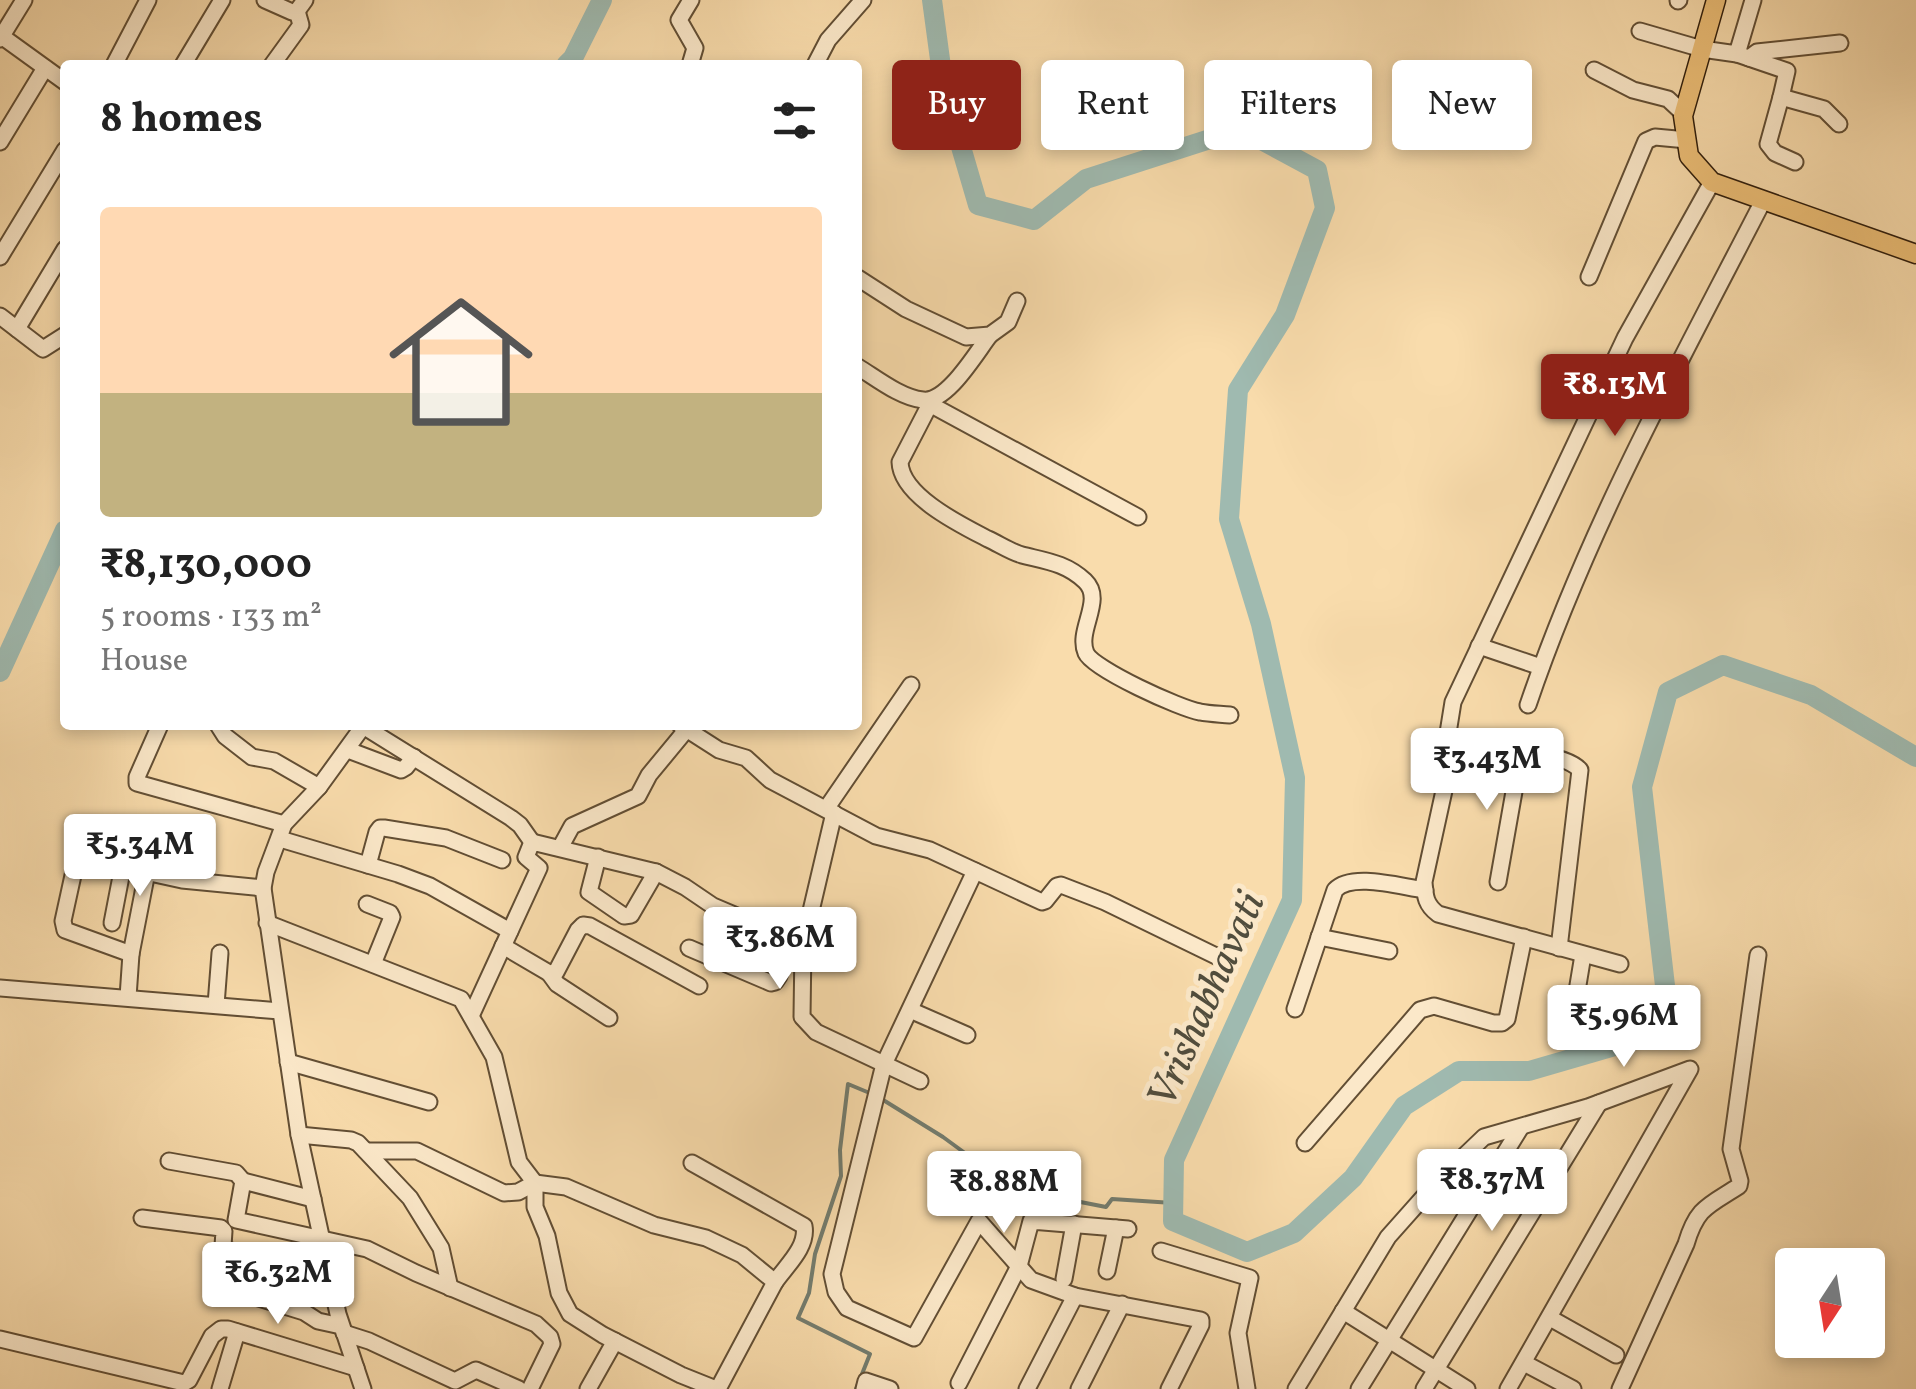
<!DOCTYPE html>
<html lang="en">
<head>
<meta charset="utf-8">
<style>
  body { margin:0; font-family:Vollkorn,serif; background:#f6f6f6; color:#222; height:100vh; display:flex; flex-direction:column; font-size:38px; white-space:nowrap }
  * { box-sizing:border-box; margin:0 }
  p { font-size:32px; color:#767676 }
  .icon { flex:none; width:55px; height:55px; fill:none; stroke:currentColor; stroke-width:2; stroke-linecap:round; stroke-linejoin:round }
  .map { position:relative; flex:1; overflow:hidden }
  .panel { position:absolute; left:60px; top:60px; width:802px; height:670px; display:flex; flex-direction:column; background:#fff; border-radius:10px; box-shadow:0 5px 15px #0003 }
  .panel>* { flex:none }
  .banner { position:absolute; left:892px; top:60px; width:872px; height:90px; display:flex; gap:20px }
  .needle { width:65px; rotate:192deg }
  .tools { position:absolute; left:1775px; top:1248px; display:grid; gap:20px }
  .tools a { display:grid; place-items:center; width:110px; height:110px; border-radius:10px; background:#fff; box-shadow:0 5px 15px #0003; font-size:50px }
  .price { position:absolute; translate:-50% -85px; padding:0 22px; border-radius:10px; background:#fff; color:#222; font-size:32px; line-height:65px; filter:drop-shadow(0 2px 5px #0008) }
  .price::after { content:''; position:absolute; left:50%; top:60px; width:30px; height:22px; margin-left:-15px; background:inherit; clip-path:polygon(0 0,100% 0,50% 100%) }
  .price.selected { background:#8f2418; color:#fff }
  ul { padding:0; list-style:none }
  li { display:grid; align-content:center; gap:20px; height:530px; padding:0 40px }
  li span { display:grid; place-items:center; height:310px; border-radius:10px; color:#555 }
  li>.icon { margin-inline-start:auto }
  span .icon { width:180px; height:180px; fill:#fffc; stroke-width:1 }
  li b { font-size:42px }
  h2 { display:flex; justify-content:space-between; align-items:center; height:120px; padding:0 40px; font-size:42px }
  .pill { padding:0 35px; border-radius:10px; background:#fff; box-shadow:0 5px 15px #0003; font-size:35px; line-height:90px }
  .pill.selected { background:#8f2418; color:#fff }
  .map>svg:first-child { display:block }
</style>
</head>
<body>
<div class="map">
<svg width="1916" height="1389" viewBox="0 0 1916 1389">
  <rect width="100%" height="100%" fill="#f9dcac"/>
  <filter id="stains"><feTurbulence type="fractalNoise" baseFrequency=".002" numOctaves="4"/><feColorMatrix values="0 0 0 0 .2 0 0 0 0 .09 0 0 0 0 .02 0 0 0 .5 -.17"/></filter>
  <radialGradient id="worn" r=".72"><stop offset=".6" stop-color="#630" stop-opacity="0"/><stop offset="1" stop-color="#630" stop-opacity=".3"/></radialGradient>
  <g fill="none" stroke-linecap="round" stroke-linejoin="round">
    <g stroke="#737c6e" stroke-width="4">
      <path d="M880,1098L943,1137L1014,1189L1106,1207L1112,1199L1173,1203"/>
      <path d="M856,1389L870,1354L798,1318L809,1293L815,1254L841,1176L840,1150L848,1084L872,1094"/>
    </g>
    <g stroke="#9fbab0" stroke-width="20">
      <path d="M932,0L944,89L978,205L1034,220L1086,179L1241,129L1317,170L1325,208L1285,315L1238,390L1229,519L1261,624L1295,778L1292,900L1174,1160L1173,1221L1247,1252L1294,1233L1353,1178L1404,1106L1459,1071H1529L1646,1037L1667,1003L1642,787L1668,692L1723,665L1811,695L1916,757"/>
      <path d="M566,65L573,58L602,0"/>
      <path d="M0,672L65,530"/>
    </g>
    <g stroke="#624e34" stroke-width="19">
      <g id="minor">
        <path d="M265,0L292,12L297,11L305,0"/>
        <path d="M1678,1L1679,0"/>
        <path d="M1640,31L1702,49L1737,54L1753,0"/>
        <path d="M0,35L65,82"/>
        <path d="M0,39L24,0"/>
        <path d="M1737,54L1787,71L1781,97L1824,109L1839,124"/>
        <path d="M1749,58L1757,52L1840,43"/>
        <path d="M114,65L148,0"/>
        <path d="M183,65L222,0"/>
        <path d="M272,65L301,25L297,11"/>
        <path d="M690,65L695,48L679,20L691,0"/>
        <path d="M815,65L828,40L863,0"/>
        <path d="M1594,70L1633,90L1668,99L1683,113"/>
        <path d="M1781,97L1768,144L1775,153L1795,162"/>
        <path d="M0,142L45,68"/>
        <path d="M0,257L65,150"/>
        <path d="M1589,277L1646,141L1655,137L1687,140"/>
        <path d="M858,278L906,309L966,337L990,335L1008,322L1017,301"/>
        <path d="M0,316L43,349L65,335"/>
        <path d="M17,329L65,249"/>
        <path d="M858,367C876,378 901,398 923,400C947,403 976,353 990,335"/>
        <path d="M924,401L1138,517"/>
        <path d="M930,404L900,462C901,496 961,525 988,539C999,544 1011,552 1022,555C1046,561 1066,563 1085,581C1105,600 1076,630 1086,653C1093,669 1181,709 1200,712C1210,714 1220,714 1230,715"/>
        <path d="M1479,646L1541,667"/>
        <path d="M1528,705C1588,528 1678,366 1763,201"/>
        <path d="M160,725L137,777V783L284,824"/>
        <path d="M218,725L225,736L252,757L274,761L319,787"/>
        <path d="M680,725L719,750L746,758L770,780L876,836L930,850L1042,902L1045,901L1057,886L1061,885L1105,902L1218,957"/>
        <path d="M363,726L511,818L520,825L532,842"/>
        <path d="M1451,746C1479,747 1563,750 1580,770L1559,948"/>
        <path d="M348,750L401,770L406,767L414,757"/>
        <path d="M826,809L911,685"/>
        <path d="M834,813L803,945L802,1017L816,1032L920,1081"/>
        <path d="M280,839L398,874L430,886L510,931"/>
        <path d="M560,848L572,826L638,796L649,775L687,729"/>
        <path d="M598,857L589,892L624,916L631,915L656,872"/>
        <path d="M368,865L377,832L380,828H384L446,838L502,860"/>
        <path d="M975,871L884,1064L832,1274L836,1292L847,1308L914,1338L979,1221L1031,1280L1075,1296"/>
        <path d="M1498,882L1521,752"/>
        <path d="M367,904L390,913L392,917L373,964"/>
        <path d="M112,923L123,866"/>
        <path d="M267,923L461,999L494,1057L519,1162L535,1183V1207L547,1236L559,1293L570,1314L603,1335L681,1375L716,1389"/>
        <path d="M1319,937L1389,951"/>
        <path d="M503,946L549,973L556,972L578,930L583,925L590,926L699,986"/>
        <path d="M131,954L65,930L63,921L77,857L182,880L263,888"/>
        <path d="M1620,964L1438,914C1426,905 1425,897 1424,882L1452,754L1448,733L1453,702L1625,338L1712,182"/>
        <path d="M549,973L557,984L609,1018"/>
        <path d="M0,988L280,1011"/>
        <path d="M128,997L131,954L147,872"/>
        <path d="M216,1005L220,953"/>
        <path d="M1295,1009L1335,890C1352,872 1401,887 1425,890"/>
        <path d="M910,1010L967,1035"/>
        <path d="M1573,1015L1583,955"/>
        <path d="M471,1016L539,868L526,857L532,842L656,872L685,887L713,906L784,936L789,944L779,976L775,982L771,983L689,948"/>
        <path d="M288,1062L429,1102"/>
        <path d="M299,1135L351,1140L358,1143L410,1198L441,1248L450,1288"/>
        <path d="M1305,1143L1420,1010L1434,1006L1493,1023H1502L1507,1019L1524,937"/>
        <path d="M366,1151H417L504,1193L518,1192L535,1183L566,1187L654,1225L706,1238L742,1255L775,1282L718,1389"/>
        <path d="M169,1161L236,1173L243,1181"/>
        <path d="M692,1163L804,1226C808,1247 786,1266 775,1282"/>
        <path d="M313,1199L243,1181L236,1220L367,1249L416,1273L536,1324L550,1337L552,1344L530,1389"/>
        <path d="M142,1218L221,1228L224,1231L223,1246L227,1250L330,1279"/>
        <path d="M1161,1251L1250,1278L1238,1333L1247,1389"/>
        <path d="M1107,1271L1116,1228"/>
        <path d="M1064,1279L1074,1224"/>
        <path d="M223,1287L304,1312L318,1321L341,1326"/>
        <path d="M1343,1311L1467,1389"/>
        <path d="M1550,1318L1616,1355"/>
        <path d="M344,1333L369,1341L455,1381L476,1370L519,1389"/>
        <path d="M0,1339L184,1383L189,1380L212,1336L221,1329H228L356,1368"/>
        <path d="M1524,1363L1573,1389"/>
        <path d="M959,1383L1019,1266L1031,1221L1128,1229"/>
        <path d="M220,1389L237,1332"/>
        <path d="M363,1389L338,1314L299,1135L263,888L266,872L284,824L319,787L364,725"/>
        <path d="M588,1389L615,1341"/>
        <path d="M864,1389L866,1381L890,1389"/>
        <path d="M1027,1389L1075,1296L1201,1320V1325L1169,1389"/>
        <path d="M1079,1389L1122,1304"/>
        <path d="M1296,1389L1388,1237L1436,1183L1484,1137L1588,1107L1690,1069L1508,1389"/>
        <path d="M1359,1389L1521,1127"/>
        <path d="M1424,1389L1599,1103"/>
        <path d="M1620,1389L1686,1244C1697,1207 1708,1206 1739,1186L1740,1181L1731,1149L1758,955"/>
      </g>
    </g>
    <g stroke="#301e0c" stroke-width="21">
      <path id="major" d="M1716,0L1683,116L1689,156L1712,182L1916,254"/>
    </g>
    <use href="#minor" stroke="#fbe8c9" stroke-width="15"/>
    <use href="#major" stroke="#ecbe76" stroke-width="18"/>
  </g>
  <g text-anchor="middle" stroke-width="10" stroke-linejoin="round" paint-order="stroke">
    <g font-size="42" font-style="italic" fill="#514d3d" stroke="#fbe8c9">
      <text transform="translate(1204 999) rotate(-66)" y="15">Vrishabhavati</text>
    </g>
  </g>
  <rect width="100%" height="100%" filter="url(#stains)"/>
  <rect width="100%" height="100%" fill="url(#worn)"/>
</svg>
<div class="tools">
<a><svg class="needle" viewBox="-14 -14 28 28"><path d="M0-13l5 13h-10z" fill="#e53935"/><path d="M0 13l5-13h-10z" fill="#767676"/></svg></a>
</div>
<b class="price selected" style="left:1615px;top:439px">₹8.13M</b>
<b class="price" style="left:1487px;top:813px">₹3.43M</b>
<b class="price" style="left:140px;top:899px">₹5.34M</b>
<b class="price" style="left:780px;top:992px">₹3.86M</b>
<b class="price" style="left:1624px;top:1070px">₹5.96M</b>
<b class="price" style="left:1492px;top:1234px">₹8.37M</b>
<b class="price" style="left:1004px;top:1236px">₹8.88M</b>
<b class="price" style="left:278px;top:1327px">₹6.32M</b>
<div class="banner">
<a class="pill selected">Buy</a>
<a class="pill">Rent</a>
<a class="pill">Filters</a>
<a class="pill">New</a>
</div>
<section class="panel">
<h2>8 homes<svg class="icon" aria-label="filters" viewBox="0 0 24 24"><path d="M4 7h16M4 17h16"/><circle cx="9" cy="7" r="2"/><circle cx="15" cy="17" r="2"/></svg></h2>
<ul>
<li><span style="background:linear-gradient(#ffd9b3 60%,#c2b280 0)"><svg class="icon" aria-label="home" viewBox="0 0 24 24"><path d="M3 11l9-7 9 7M6 9v11h12V9"/></svg></span><div><b>₹8,130,000</b><p>5 rooms · 133 m²</p><p>House</p></div></li>
</ul>
</section>
</div>
</body>
</html>
